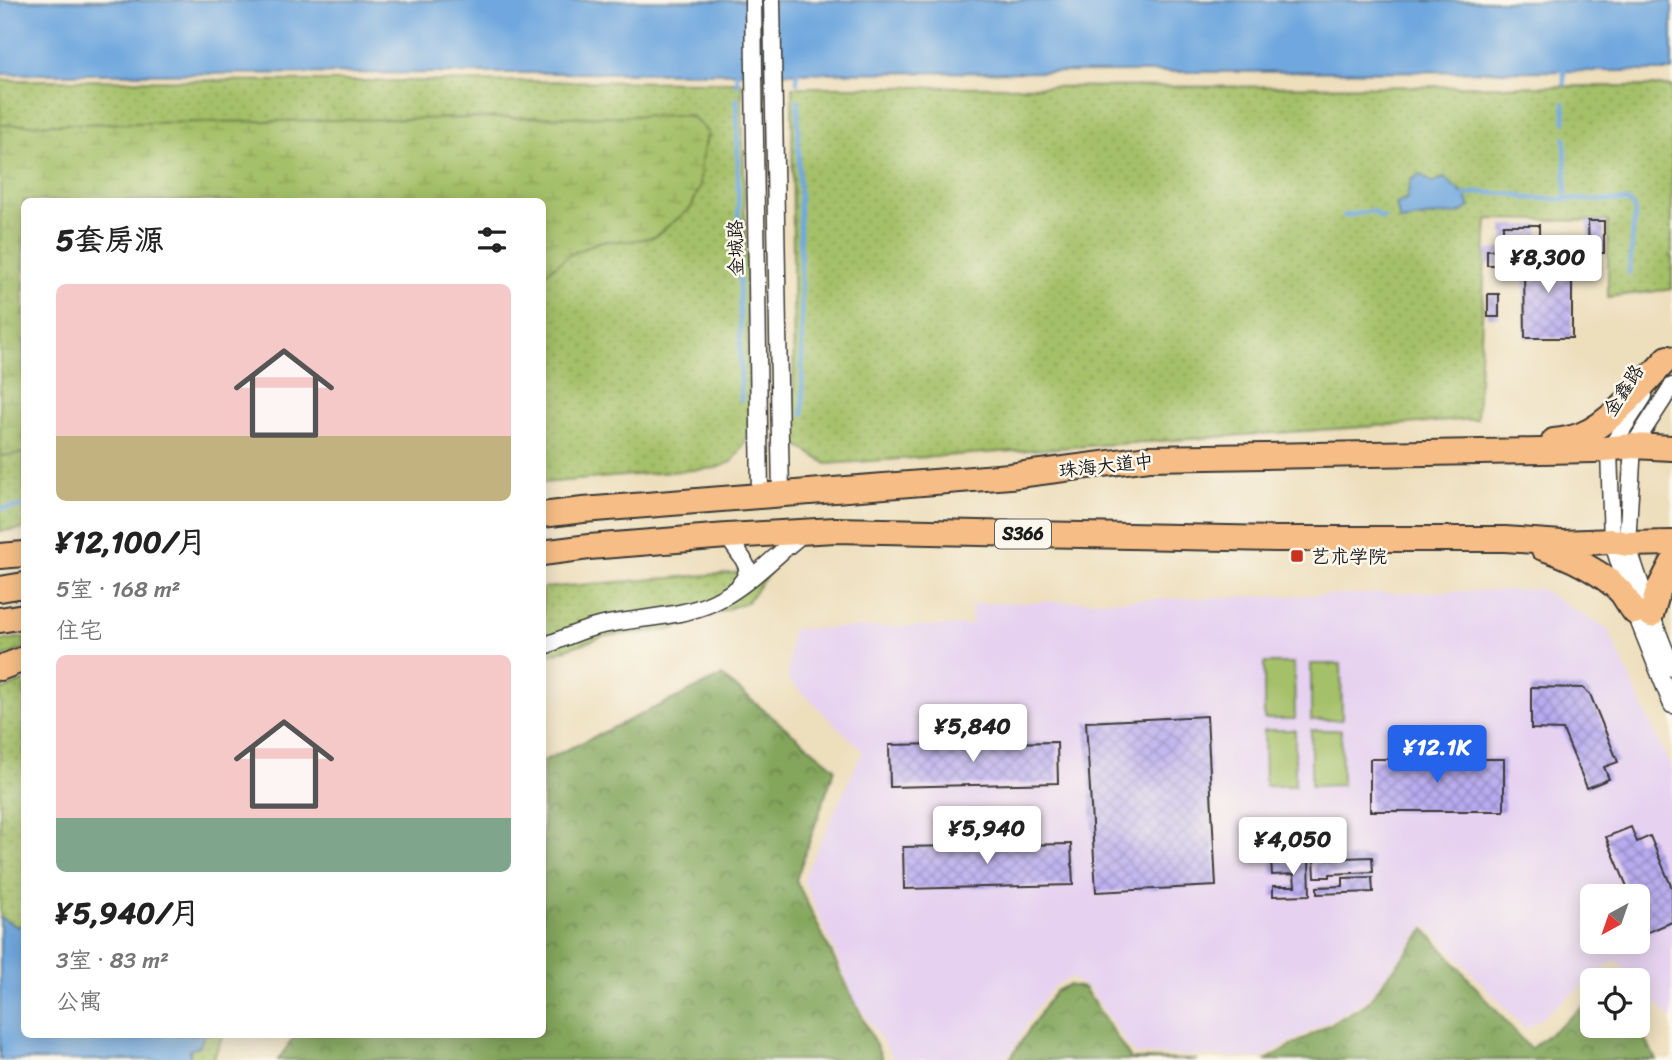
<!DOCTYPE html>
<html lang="zh">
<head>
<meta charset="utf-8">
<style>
  body { margin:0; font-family:Sriracha,"LXGW WenKai TC",sans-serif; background:#f6f6f6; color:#222; height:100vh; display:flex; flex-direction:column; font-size:26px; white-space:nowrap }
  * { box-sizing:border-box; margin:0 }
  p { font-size:23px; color:#767676 }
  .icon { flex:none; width:38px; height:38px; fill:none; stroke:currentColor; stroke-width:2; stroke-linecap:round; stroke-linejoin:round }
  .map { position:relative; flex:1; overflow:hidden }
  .sheet { position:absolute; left:21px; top:198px; width:525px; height:840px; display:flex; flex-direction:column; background:#fff; border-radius:10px; box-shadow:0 4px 18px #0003 }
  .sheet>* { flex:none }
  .needle { width:46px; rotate:220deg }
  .tools { position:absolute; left:1580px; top:884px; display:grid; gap:14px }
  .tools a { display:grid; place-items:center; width:70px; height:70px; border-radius:10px; background:#fff; box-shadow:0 4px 18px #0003; font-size:35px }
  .price { position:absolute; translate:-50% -60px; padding:0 16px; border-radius:7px; background:#fff; color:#222; font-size:23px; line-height:46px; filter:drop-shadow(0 2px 4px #0008) }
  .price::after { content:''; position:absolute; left:50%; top:42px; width:21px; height:16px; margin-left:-10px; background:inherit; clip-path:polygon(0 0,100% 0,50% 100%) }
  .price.selected { background:#2563eb; color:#fff }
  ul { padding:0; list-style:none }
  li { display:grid; align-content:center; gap:14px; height:371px; padding:0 35px }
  li span { display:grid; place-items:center; height:217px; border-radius:10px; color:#555 }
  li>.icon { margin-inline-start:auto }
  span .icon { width:126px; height:126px; fill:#fffc; stroke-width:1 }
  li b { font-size:30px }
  h2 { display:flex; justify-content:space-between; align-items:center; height:84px; padding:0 35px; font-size:30px }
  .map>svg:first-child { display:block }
</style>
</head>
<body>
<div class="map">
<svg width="1672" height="1060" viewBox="0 0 1672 1060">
  <defs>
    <pattern id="green-dots" width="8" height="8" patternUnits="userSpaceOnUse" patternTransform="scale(1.75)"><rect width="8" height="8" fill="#a4c067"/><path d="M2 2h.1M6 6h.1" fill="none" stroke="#8da459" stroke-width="1.8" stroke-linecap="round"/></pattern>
    <pattern id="forest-crowns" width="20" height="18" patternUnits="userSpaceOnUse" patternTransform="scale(1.75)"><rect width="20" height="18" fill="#83a65c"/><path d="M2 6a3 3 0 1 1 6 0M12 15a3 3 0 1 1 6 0" fill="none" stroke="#6a864b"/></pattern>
    <pattern id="wetland-marsh" width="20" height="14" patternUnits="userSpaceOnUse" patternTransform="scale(1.75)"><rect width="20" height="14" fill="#a4c067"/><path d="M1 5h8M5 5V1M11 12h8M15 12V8" fill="none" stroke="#8da459"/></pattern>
    <pattern id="building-cross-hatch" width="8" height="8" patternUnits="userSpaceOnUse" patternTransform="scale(1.75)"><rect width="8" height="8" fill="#b8abf0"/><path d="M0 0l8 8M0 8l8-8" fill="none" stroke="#958ac2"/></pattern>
  </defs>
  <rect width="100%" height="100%" fill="#fbf7ec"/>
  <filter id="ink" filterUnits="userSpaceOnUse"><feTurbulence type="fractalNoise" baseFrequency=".0143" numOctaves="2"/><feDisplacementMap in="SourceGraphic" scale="14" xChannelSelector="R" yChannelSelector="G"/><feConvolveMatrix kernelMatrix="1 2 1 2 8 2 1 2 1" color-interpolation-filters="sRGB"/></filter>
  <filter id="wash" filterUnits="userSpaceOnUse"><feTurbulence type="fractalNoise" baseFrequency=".00686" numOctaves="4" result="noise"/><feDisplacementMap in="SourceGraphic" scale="28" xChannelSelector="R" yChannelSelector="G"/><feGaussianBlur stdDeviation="1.57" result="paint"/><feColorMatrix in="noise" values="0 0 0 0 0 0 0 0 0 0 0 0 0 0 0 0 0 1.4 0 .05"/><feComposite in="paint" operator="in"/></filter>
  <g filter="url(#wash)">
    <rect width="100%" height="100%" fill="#eddebc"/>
    <path fill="#e6d2f0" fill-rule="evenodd" d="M1540,589L1608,630L1672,770V1020L1638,984V980H1634L1615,960L1526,1030L1426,924L1366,1000L1262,1058L1134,1054L1090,990L1071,978L1055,985L1035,1010L1012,1051L1002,1060H895L857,1003L803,879L863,751L788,679L791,629L971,625L972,604ZM1592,896H1638V942H1592Z"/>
    <g fill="url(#green-dots)" stroke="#606e42" stroke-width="2">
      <path d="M0,80L742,82L750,429L743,447L732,462L716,468L543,483L542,201H24V529L0,531Z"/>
      <path d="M1672,86V289L1608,297V221L1487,219L1477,419L827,464L794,443L792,87Z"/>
      <path d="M771,570L747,602L670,630L605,636L543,657V588Z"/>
      <path d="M24,637V649L0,658V641Z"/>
      <path d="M24,681V1034H223L213,1060H0V691Z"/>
    </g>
    <g fill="url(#forest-crowns)" stroke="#50613c" stroke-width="2">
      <path d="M722,676L835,768L796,880L883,1060H278L296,1034H542L543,761Z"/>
      <path d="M1425,929L1530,1049L1592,1000V1026H1638V1023L1656,1060H1266L1366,1004Z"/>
      <path d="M1068,985L1084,988L1131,1059L1197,1060H1009L1046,1004L1056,991Z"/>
    </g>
    <path fill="url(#wetland-marsh)" stroke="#606e42" stroke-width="2" d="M690,115L708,132L701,161L700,187L691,208L654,237L630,241H601L571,254L544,274L543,278L542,201H24V453L0,456V125Z"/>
    <g fill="#a4c067" stroke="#606e42" stroke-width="2">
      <path d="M1264,663H1294L1295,719H1264Z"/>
      <path d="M1311,664H1341L1342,720H1311Z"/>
      <path d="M1264,730H1295V786H1265Z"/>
      <path d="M1311,730H1341L1342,785L1311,786Z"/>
    </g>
    <g fill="#70a7de" stroke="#46627d" stroke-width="2">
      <path d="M0,0L1672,1V71L0,74Z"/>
      <path d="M1420,174L1432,183L1444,178L1466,196L1470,207C1463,212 1454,216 1446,214L1400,221L1396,204L1406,200L1411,180Z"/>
      <path d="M0,917L18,927L24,923V1034H204L200,1046L190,1050V1060H0Z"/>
    </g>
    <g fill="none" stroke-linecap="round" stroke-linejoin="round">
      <g stroke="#70a7de" stroke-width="4.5">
        <path d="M1564,68V84"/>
        <path d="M737,69V85"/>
        <path d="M797,69V82"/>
        <path d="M737,99L741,400"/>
        <path d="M798,100L803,414"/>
        <path d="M1564,103L1565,122"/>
        <path d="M1565,137L1566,200"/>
        <path d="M1460,197L1478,192L1521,195L1523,198L1627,201L1633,206L1635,214L1629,273"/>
        <path d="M1344,216L1373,211L1381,218L1384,217"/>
        <path d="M0,509L24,506"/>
      </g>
    </g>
    <g id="blocks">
      <g fill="url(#building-cross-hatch)">
        <path d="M1588,221H1604V253H1589Z"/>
        <rect x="1503" y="225" width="36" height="15"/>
        <path d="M1504,249V265H1487V250Z"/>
        <path d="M1521,253L1578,254V267H1572V338H1525L1524,266H1520Z"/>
        <rect x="1488" y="294" width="11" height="23"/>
        <path d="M1531,687L1583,688L1590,694L1618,762L1604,767L1609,779L1587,788L1563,730L1531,729Z"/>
        <path d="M1207,716L1216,886L1096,892L1086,722Z"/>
        <path d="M1057,742L1058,783L890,787L889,745Z"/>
        <rect x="1370" y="759" width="134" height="52"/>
        <path d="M1631,827L1637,842L1650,836L1672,888V922L1646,933L1638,913V896H1631L1606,837Z"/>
        <path d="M1071,844L1073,885L904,889L903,847Z"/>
        <path d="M1372,857L1373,872L1330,874V877H1315L1314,859Z"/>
        <path d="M1309,859L1310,895L1273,896V886H1295L1294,874L1272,875L1271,860Z"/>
        <path d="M1372,877L1373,892L1317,894V887L1343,886V878Z"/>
      </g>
    </g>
  </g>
  <g filter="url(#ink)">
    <use href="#blocks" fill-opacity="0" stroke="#3b3934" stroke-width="2"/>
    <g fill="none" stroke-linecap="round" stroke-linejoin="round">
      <g stroke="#3b3934" stroke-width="19">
        <g id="minor">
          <path d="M753,0L760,495"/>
          <path d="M772,0L781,495"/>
          <path d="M1672,386L1633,446L1627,544L1651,615L1672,668"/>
          <path d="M1644,396L1609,450L1612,541L1635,612L1672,705"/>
          <path d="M727,536L743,559L748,569L744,579L740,584"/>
          <path d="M542,647C562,639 582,629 603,625C640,617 680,618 714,602C748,586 774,556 804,533"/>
        </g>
      </g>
      <g stroke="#3b3934" stroke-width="28">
        <g id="highway">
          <path d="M1554,441C1563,440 1573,438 1581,435C1612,423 1645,382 1668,358"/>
          <path d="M542,515L583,510L1010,476L1149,458L1594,450L1633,446L1672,448"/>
          <path d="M1543,548C1568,555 1605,574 1622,593C1626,599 1630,606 1635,612"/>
          <path d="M542,553L589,547L727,536L835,530L1276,539H1505L1562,543L1612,541L1627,544L1672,543"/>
          <path d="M0,556L24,554"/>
          <path d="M0,589L24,585"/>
          <path d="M1651,615L1658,591L1672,564"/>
          <path d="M0,620L24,616"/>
          <path d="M0,668L24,659"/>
        </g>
      </g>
      <use href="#minor" stroke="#fff" stroke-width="16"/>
      <use href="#highway" stroke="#f6be86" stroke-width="24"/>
    </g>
  </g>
  <rect fill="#c8321e" stroke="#fbf7ec" stroke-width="2.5" x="1290" y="549" width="14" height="14" rx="3.5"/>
  <g text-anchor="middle" stroke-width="5" stroke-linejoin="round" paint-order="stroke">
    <rect fill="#fbf7ec" stroke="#5f5e5a" stroke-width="2" x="995" y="519.5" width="56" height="29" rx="5"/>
    <g font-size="18" font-weight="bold" fill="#1c1c1c">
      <text x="1023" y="540">S366</text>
    </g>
    <g font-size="19" fill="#1c1c1c" stroke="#fbf7ec">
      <text transform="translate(735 248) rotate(-91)" y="7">金城路</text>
      <text transform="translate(1623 390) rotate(-57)" y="7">金鑫路</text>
      <text transform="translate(1106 465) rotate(-6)" y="7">珠海大道中</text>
    </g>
    <g font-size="19" fill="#1c1c1c" stroke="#fbf7ec" text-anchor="start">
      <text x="1311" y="563">艺术学院</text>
    </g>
  </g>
</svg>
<div class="tools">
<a><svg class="needle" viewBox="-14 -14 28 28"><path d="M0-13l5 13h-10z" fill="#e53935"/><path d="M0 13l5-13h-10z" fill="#767676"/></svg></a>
<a><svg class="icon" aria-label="locate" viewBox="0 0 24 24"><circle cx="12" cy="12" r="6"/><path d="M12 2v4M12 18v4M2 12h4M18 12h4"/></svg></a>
</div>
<b class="price" style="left:1548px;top:295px">¥8,300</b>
<b class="price" style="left:973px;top:764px">¥5,840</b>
<b class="price selected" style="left:1437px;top:785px">¥12.1K</b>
<b class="price" style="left:987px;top:866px">¥5,940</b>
<b class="price" style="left:1293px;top:877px">¥4,050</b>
<section class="sheet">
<h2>5套房源<svg class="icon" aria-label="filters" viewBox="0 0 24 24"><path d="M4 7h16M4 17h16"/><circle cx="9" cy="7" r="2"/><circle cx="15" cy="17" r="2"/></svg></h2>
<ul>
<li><span style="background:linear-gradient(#f6c9c9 70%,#c2b280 0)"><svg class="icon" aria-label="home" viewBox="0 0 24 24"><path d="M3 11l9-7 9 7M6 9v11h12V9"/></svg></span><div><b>¥12,100/月</b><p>5室 · 168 m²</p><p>住宅</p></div></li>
<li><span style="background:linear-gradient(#f6c9c9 75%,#7fa58c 0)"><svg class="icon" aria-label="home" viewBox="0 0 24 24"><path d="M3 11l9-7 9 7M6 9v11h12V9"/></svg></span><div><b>¥5,940/月</b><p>3室 · 83 m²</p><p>公寓</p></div></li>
</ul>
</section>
</div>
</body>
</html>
